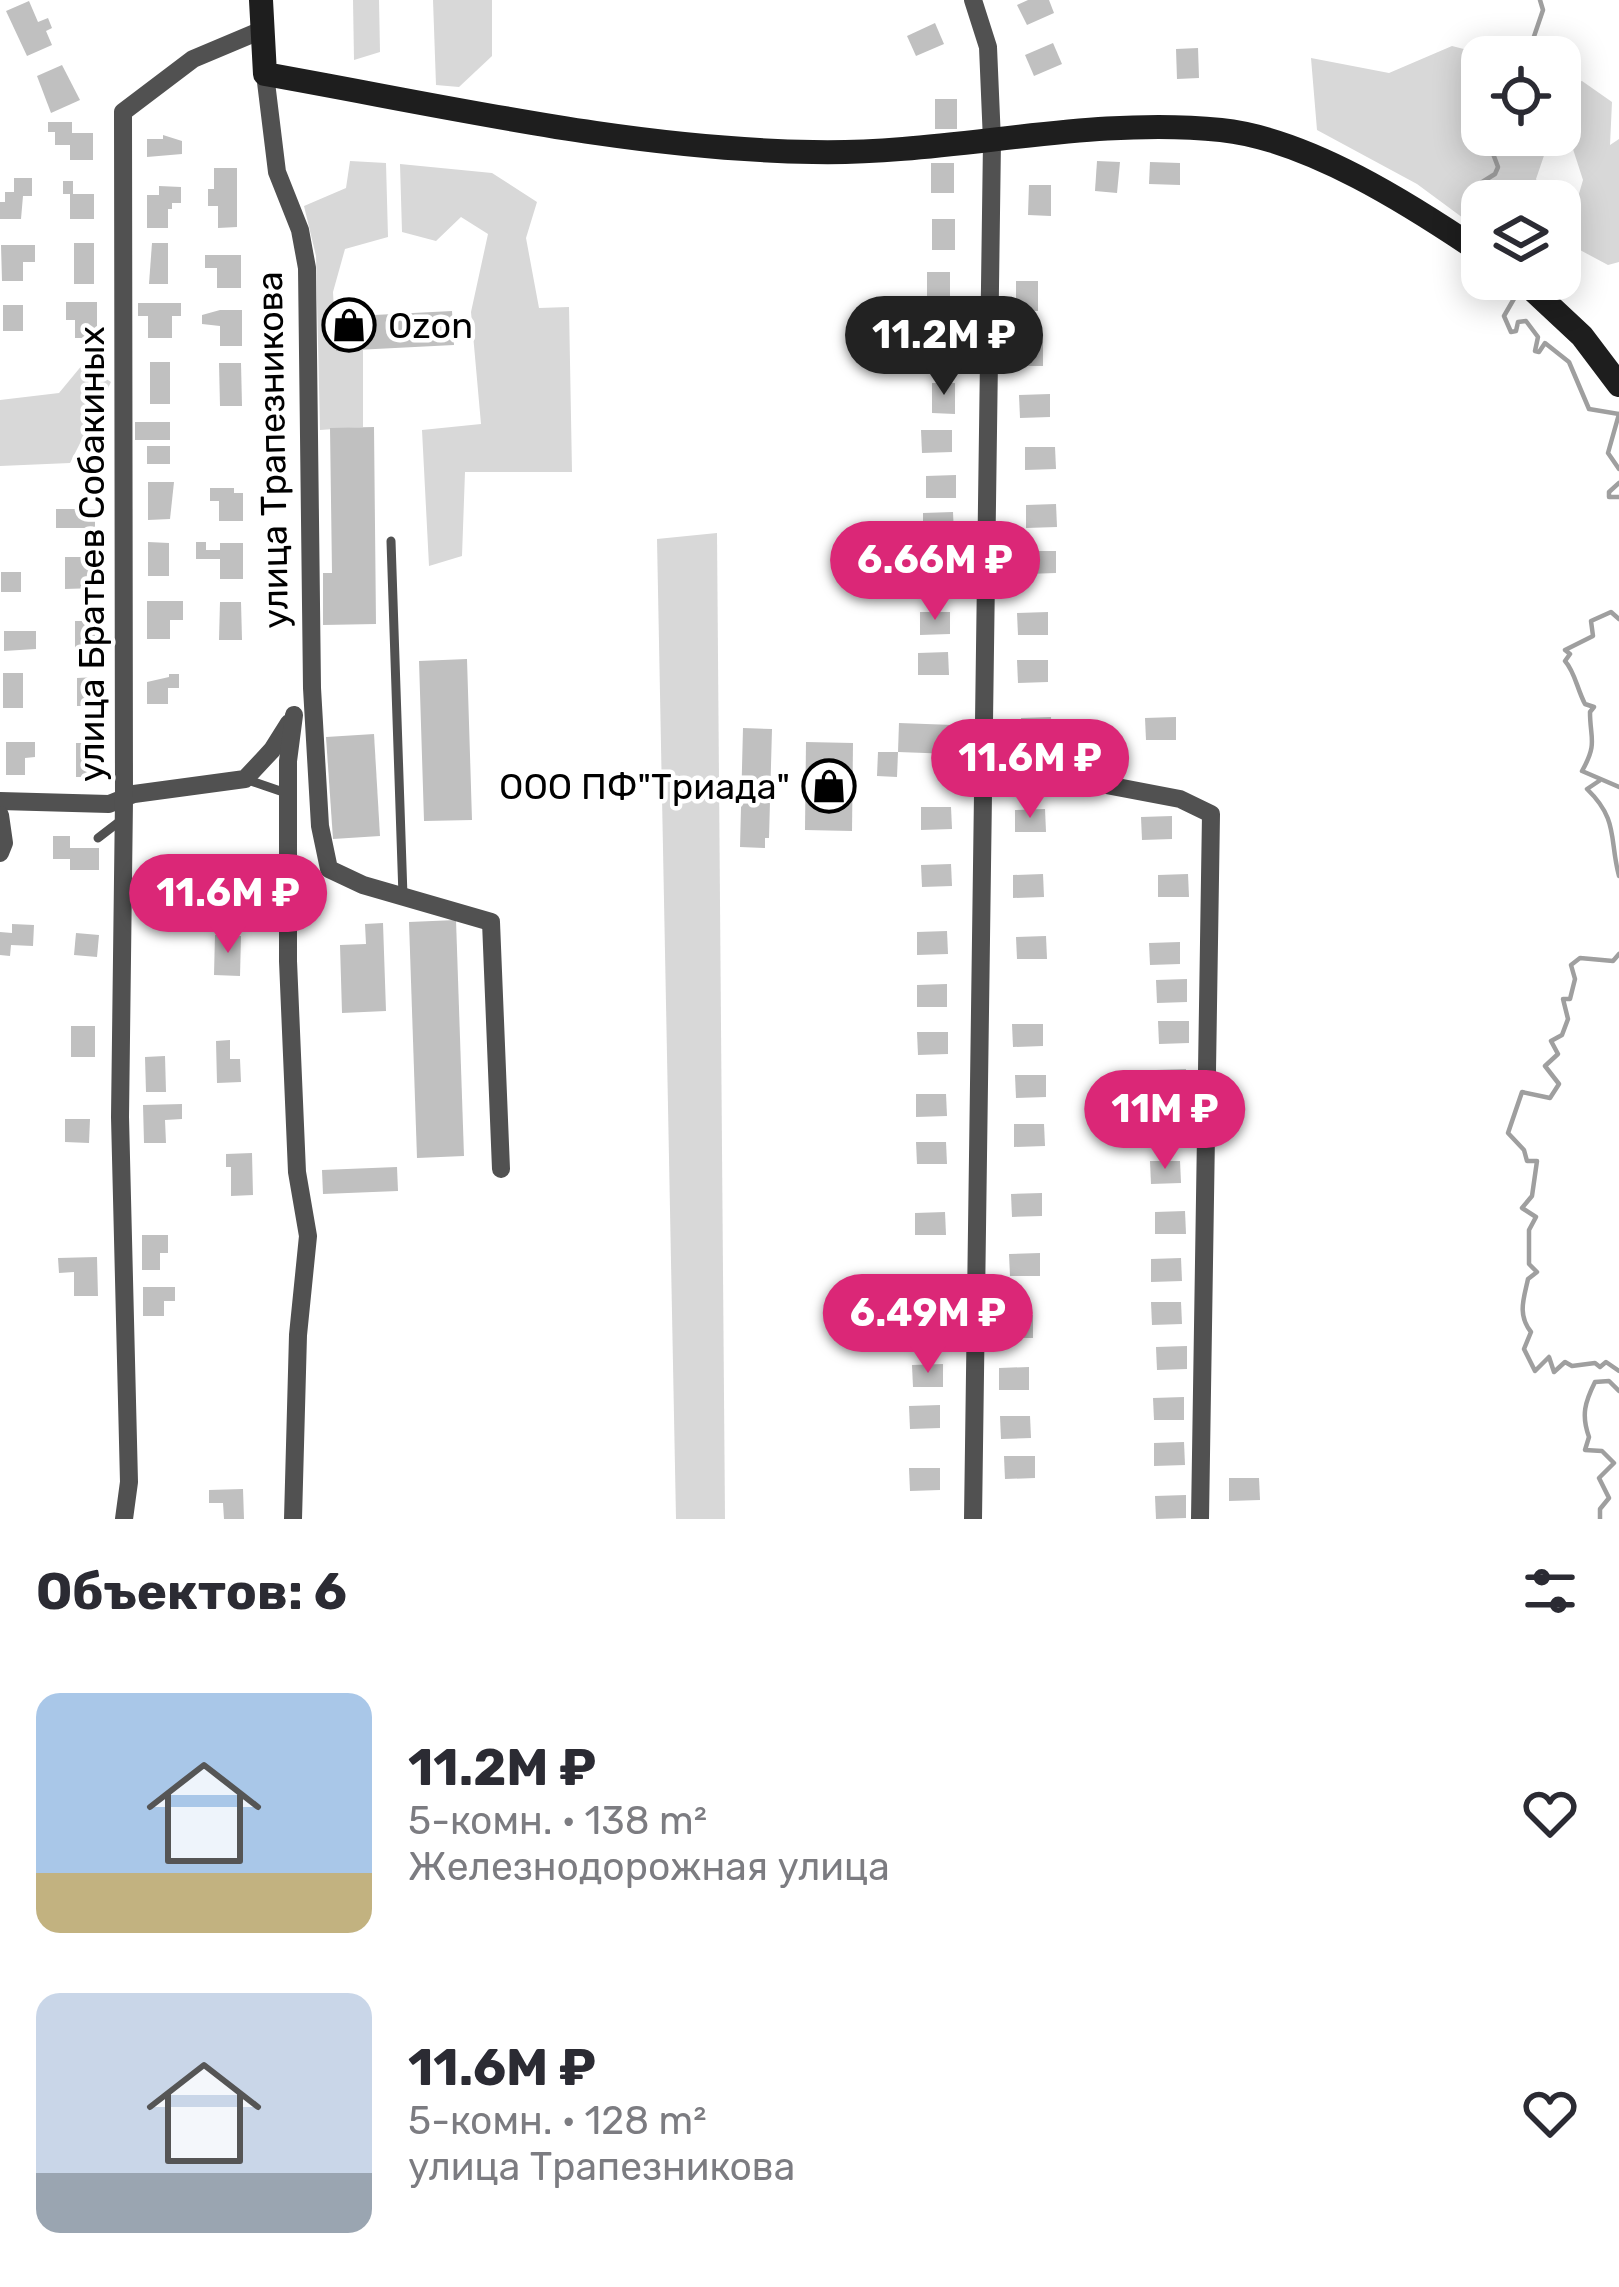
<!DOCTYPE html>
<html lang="ru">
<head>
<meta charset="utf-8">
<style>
  body { margin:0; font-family:Rubik,sans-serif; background:#f2f2f3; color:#2b2b33; height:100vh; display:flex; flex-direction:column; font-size:45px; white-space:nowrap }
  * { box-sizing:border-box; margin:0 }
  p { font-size:39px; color:#7c7c81 }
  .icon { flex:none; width:66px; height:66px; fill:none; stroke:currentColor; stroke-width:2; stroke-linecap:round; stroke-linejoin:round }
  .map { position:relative; height:1519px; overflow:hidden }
  .details { display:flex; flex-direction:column; background:#fff; flex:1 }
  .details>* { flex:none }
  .controls { position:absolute; left:1461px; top:36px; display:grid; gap:24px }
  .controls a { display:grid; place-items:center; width:120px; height:120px; border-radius:24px; background:#fff; box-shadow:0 6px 30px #0003; font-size:60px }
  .price { position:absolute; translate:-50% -102px; padding:0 27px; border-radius:42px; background:#db2777; color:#fff; font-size:39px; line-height:78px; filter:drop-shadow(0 3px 6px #0008) }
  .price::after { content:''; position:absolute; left:50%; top:72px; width:36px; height:27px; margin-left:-18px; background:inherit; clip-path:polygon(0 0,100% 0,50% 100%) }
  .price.on { background:#222; color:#fff }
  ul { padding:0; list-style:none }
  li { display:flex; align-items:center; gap:36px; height:300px; padding:0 36px }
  li span { display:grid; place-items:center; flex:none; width:336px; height:240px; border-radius:24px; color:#555 }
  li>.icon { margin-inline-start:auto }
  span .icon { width:144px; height:144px; fill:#fffc; stroke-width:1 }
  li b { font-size:51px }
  h2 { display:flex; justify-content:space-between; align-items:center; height:144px; padding:0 36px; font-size:51px }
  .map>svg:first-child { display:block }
</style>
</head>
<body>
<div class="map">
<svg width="1619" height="1519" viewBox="0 0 1619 1519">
  <rect width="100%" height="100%" fill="#fff"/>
  <g fill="#d8d8d8">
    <path d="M353,0H379L380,52L354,60Z"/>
    <path d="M433,0H492V56L459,87L436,85Z"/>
    <path d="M1452,46L1495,57H1482V135H1551L1536,179L1546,201H1482V232L1417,184L1317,130L1311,58L1389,73Z"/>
    <path d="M1582,81L1612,102L1610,145L1619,139V262L1608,265L1565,242L1583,180L1560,109V87Z"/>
    <path d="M350,161L386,163L388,237L345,249L333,292L336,350H363V427L320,430L316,256L304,206L346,188Z"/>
    <path d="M400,164L492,173L537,202L526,238L539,308L569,307L572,472H465L462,556L429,566L422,430L481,424L471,312L488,234L461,217L436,241L402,232Z"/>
    <path d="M83,364L111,382L70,463L0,466V400L59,393Z"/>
    <path d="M717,533L725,1519H676L657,539Z"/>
  </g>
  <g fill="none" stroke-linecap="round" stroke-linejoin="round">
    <g stroke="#9f9f9f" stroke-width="4.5">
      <path d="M1527,57L1543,10L1540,0"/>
      <path d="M1486,135L1498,167L1495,174L1471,189L1510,201"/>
      <path d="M1514,291L1515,297L1504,316L1511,332L1516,331L1518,322L1526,321L1538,337L1535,351L1539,352L1545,343L1569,362L1589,409L1619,414"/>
      <path d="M1619,414L1608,453L1619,469"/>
      <path d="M1619,483L1609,492V497H1619"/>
      <path d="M1619,619L1611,612L1591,621L1593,636L1565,650L1570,654L1565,661C1575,672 1577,689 1585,704L1594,707L1590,712C1590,739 1598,743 1582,771L1619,787"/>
      <path d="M1599,781L1587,789C1619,820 1609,839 1619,876"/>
      <path d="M1619,954L1613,961L1580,958L1571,965L1575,979L1570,999H1563L1568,1019L1562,1035L1551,1041L1558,1054L1545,1066L1559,1084L1550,1098L1522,1092L1508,1133L1524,1150L1527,1161H1537L1532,1196L1522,1208L1536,1217L1529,1230V1264L1537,1272L1528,1279C1524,1298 1517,1314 1531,1332L1524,1349L1535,1371L1549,1357L1554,1372L1565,1362L1572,1366L1595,1363L1600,1367L1606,1362L1619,1371"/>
      <path d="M1600,1519V1509L1609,1498L1599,1478L1614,1463L1602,1451L1585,1450L1589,1437C1581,1415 1585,1402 1595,1382L1609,1381L1619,1391"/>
    </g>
  </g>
  <g fill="#c0c0c0">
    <path d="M1028,0H1049L1054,13L1027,25L1017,5Z"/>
    <path d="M29,1L38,22L48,18L52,28L46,31L52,45L27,56L6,11Z"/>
    <path d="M935,23L944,44L916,56L907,36Z"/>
    <path d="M1053,43L1062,64L1034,76L1025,55Z"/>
    <path d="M1198,48L1199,78L1177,79L1176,49Z"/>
    <path d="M62,65L80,100L51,113L37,76Z"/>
    <rect x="935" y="99" width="22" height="30"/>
    <path d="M48,122H72V133H93V160H70V145H55V132H48Z"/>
    <path d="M163,135L182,141V154L147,157V139H163Z"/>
    <path d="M1097,161L1120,162L1117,193L1095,191Z"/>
    <path d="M1150,162L1180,163V185L1149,184Z"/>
    <rect x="931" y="163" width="23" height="30"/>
    <path d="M214,168H237V227L218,228V206H208V189H214Z"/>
    <path d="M14,178H32V196H23L21,219H0V202H5V192H14Z"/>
    <path d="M63,181H73V194H94V219H70V194H63Z"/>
    <path d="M1029,185H1051V216L1028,215Z"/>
    <path d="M159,186L181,187V203H172V209H168V228H147V195H159Z"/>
    <rect x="932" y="219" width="23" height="31"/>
    <rect x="74" y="243" width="20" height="41"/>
    <path d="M152,243H168V284H149Z"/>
    <path d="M1,245H35V262H23V281H2Z"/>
    <path d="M205,255H241V288H217V268H205Z"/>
    <rect x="927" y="272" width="23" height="30"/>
    <rect x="1016" y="281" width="22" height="30"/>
    <path d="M66,302H97V338H75V320H66Z"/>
    <path d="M138,303H181V316H172V338H148V316H138Z"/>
    <rect x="3" y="305" width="20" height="26"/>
    <path d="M220,310H242V346H220V326L202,324V315Z"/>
    <path d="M452,311L454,345L336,351L335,317Z"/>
    <path d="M1021,336H1043V366H1020Z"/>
    <rect x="932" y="345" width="23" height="30"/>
    <rect x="150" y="362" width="20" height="42"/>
    <path d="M219,363H241L242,406H220Z"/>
    <path d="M932,383H955V414L932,413Z"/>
    <path d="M1050,394V417L1020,418L1019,395Z"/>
    <rect x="135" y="422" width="35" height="18"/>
    <path d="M374,427L376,624L323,625V573H332L330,428Z"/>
    <path d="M921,430H952V452L922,453Z"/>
    <rect x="147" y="446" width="23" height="18"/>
    <path d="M1025,447H1055L1056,469L1025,470Z"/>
    <path d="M956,475V498H926V476Z"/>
    <path d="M148,482H174L170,519L148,520Z"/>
    <path d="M210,488H234V493H243V521H219V501H210Z"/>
    <path d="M1056,504L1057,527L1026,528V505Z"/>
    <rect x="56" y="509" width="39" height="19"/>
    <path d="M953,512L954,535H923V513Z"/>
    <path d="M148,542L169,543V576H148Z"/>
    <path d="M196,542H206V550H220V543H243V579H220V559H196Z"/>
    <path d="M1025,551H1056V573L1026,574Z"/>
    <path d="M65,557H97V588L65,589Z"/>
    <path d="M917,569H948V591L918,592Z"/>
    <rect x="1" y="572" width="20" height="20"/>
    <path d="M147,601H183V620H170V639H147Z"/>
    <path d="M220,602H241L242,640H219Z"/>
    <path d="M920,612H950V634L920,635Z"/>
    <path d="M1048,612V635H1018L1017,613Z"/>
    <rect x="75" y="621" width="20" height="30"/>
    <path d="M4,631H36V649L4,651Z"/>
    <path d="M948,652L949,675H918V653Z"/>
    <path d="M467,659L472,820L424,821L419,661Z"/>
    <path d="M1017,660H1048V682L1018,683Z"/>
    <rect x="3" y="673" width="20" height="35"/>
    <path d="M169,674H179V688H168V704H147V682L169,677Z"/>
    <path d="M96,677V706H77V678Z"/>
    <path d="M1051,717L1052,740L1021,741V718Z"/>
    <path d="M1176,717V740H1146L1145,718Z"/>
    <path d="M899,723L953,725L952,754L898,752Z"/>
    <path d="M743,728L772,729L769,838H765V848L740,847Z"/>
    <path d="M374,734L380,836L333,839L326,737Z"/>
    <path d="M6,742H35V757L25,758V775H6Z"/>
    <path d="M806,742L853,743L852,831L805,830Z"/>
    <rect x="76" y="743" width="20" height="34"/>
    <path d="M878,752H898L897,777L877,776Z"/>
    <path d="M921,807H951L952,829L921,830Z"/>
    <path d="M1045,809L1046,832H1015V810Z"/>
    <path d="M1172,816V839L1142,840L1141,817Z"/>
    <path d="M53,836H70V848H99V870H70V859H53Z"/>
    <path d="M951,864L952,886L922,887L921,865Z"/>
    <path d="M1043,874L1044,897L1013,898V875Z"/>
    <path d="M1188,874L1189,897H1158V875Z"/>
    <path d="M456,920L464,1156L417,1158L409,922Z"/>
    <path d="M383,923L386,1011L342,1013L340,945L366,944L365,924Z"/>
    <path d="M12,924L34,925L33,946L11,945L10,956L0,955V932L12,933Z"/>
    <path d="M947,931L948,954L917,955V932Z"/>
    <path d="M76,933L99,935L97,957L74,955Z"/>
    <path d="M215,935L241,936L240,976L214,975Z"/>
    <path d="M1046,936L1047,959H1017L1016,937Z"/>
    <path d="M1180,942V964L1150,965L1149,943Z"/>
    <path d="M1187,979V1002L1157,1003L1156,980Z"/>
    <path d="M947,984V1007H917V985Z"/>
    <path d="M1158,1021H1189V1043L1159,1044Z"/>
    <path d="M1012,1024H1043V1046L1013,1047Z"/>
    <rect x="71" y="1026" width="24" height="31"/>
    <path d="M917,1032H948V1054L918,1055Z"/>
    <path d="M230,1040V1059H240L241,1082L217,1083L216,1041Z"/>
    <path d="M165,1056L166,1092H146L145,1057Z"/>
    <path d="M1186,1069V1092H1156V1070Z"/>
    <path d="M1015,1075H1046V1097L1016,1098Z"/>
    <path d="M916,1094H946L947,1116L916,1117Z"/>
    <path d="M182,1104V1119L165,1120L166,1143H144L143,1105Z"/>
    <path d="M1183,1118V1141H1153V1119Z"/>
    <path d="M65,1119H90L89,1143L65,1142Z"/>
    <path d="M1014,1124H1044L1045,1146L1014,1147Z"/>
    <path d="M916,1142H946L947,1164H917Z"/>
    <path d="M252,1153L253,1195L231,1196V1167H226V1154Z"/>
    <path d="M1150,1161H1180L1181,1183L1151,1184Z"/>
    <path d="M397,1167L398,1191L323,1194L322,1170Z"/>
    <path d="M1042,1193V1216L1012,1217L1011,1194Z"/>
    <path d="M1185,1211L1186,1234H1155V1212Z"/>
    <path d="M945,1212L946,1235H915V1213Z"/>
    <path d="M142,1235H168V1253H160V1270H142Z"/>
    <path d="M1040,1253V1276H1010L1009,1254Z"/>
    <path d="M97,1257L98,1296H74V1272L59,1273L58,1258Z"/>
    <path d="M1181,1258L1182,1281L1151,1282V1259Z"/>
    <path d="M918,1275H949V1297L919,1298Z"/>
    <path d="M143,1287H175V1301H164V1316H143Z"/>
    <path d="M1151,1302H1181L1182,1324L1152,1325Z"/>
    <path d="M1033,1315V1338H1003V1316Z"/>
    <path d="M906,1320H936L937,1342L906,1343Z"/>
    <path d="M1187,1346V1369L1157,1370L1156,1347Z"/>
    <path d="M943,1364V1387H913L912,1365Z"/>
    <path d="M1029,1367V1390H999V1368Z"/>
    <path d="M1184,1397V1420H1154L1153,1398Z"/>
    <path d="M940,1405V1428L910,1429L909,1406Z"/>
    <path d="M1000,1416H1030L1031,1438L1001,1439Z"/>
    <path d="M1184,1442L1185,1465L1154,1466V1443Z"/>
    <path d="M1004,1456H1035V1478L1005,1479Z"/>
    <path d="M909,1468H940V1490L910,1491Z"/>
    <path d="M1229,1478H1259L1260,1500L1229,1501Z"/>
    <path d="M243,1489L244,1519H224L223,1503H209V1490Z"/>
    <path d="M1186,1495V1518L1156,1519L1155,1496Z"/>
  </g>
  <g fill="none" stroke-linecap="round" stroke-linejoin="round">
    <g stroke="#515151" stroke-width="9">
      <path d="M391,541L403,896"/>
      <path d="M245,779L289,794"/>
      <path d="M98,838L124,818"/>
    </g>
    <g stroke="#515151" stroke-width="18">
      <path d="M265,74L277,172L300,230L307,268L312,688L320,826L329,869L363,885L491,922L501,1169"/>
      <path d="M986,762L1180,799L1211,814L1200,1519"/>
      <path d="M0,801L109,804L134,794L245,779L272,750L289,723"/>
      <path d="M0,815L4,843L0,853"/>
      <path d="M124,1519L129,1482L120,1117L124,800L123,112L193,59L262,30"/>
      <path d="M293,1519L298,1335L308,1236L297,1172L288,961V761L294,715"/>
      <path d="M973,1519L992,141L988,47L973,0"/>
    </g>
    <g stroke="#1e1e1e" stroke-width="24">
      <path d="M261,0L265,74C446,106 628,149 813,152C949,155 1085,116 1221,130C1308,139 1411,205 1482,253"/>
      <path d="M1521,279L1582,336L1619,385"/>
    </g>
  </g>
  <defs>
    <g id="shop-ring" transform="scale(2.7)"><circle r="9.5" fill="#fff" stroke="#000" stroke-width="1.5"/><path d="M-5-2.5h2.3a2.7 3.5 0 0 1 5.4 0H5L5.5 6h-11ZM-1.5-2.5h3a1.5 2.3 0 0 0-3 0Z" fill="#000"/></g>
  </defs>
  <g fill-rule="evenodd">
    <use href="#shop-ring" x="349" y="325"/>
    <use href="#shop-ring" x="829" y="786"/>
  </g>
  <g text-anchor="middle" stroke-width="9" stroke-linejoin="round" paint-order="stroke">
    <g font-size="36" fill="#000" stroke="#fff" text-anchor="start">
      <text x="388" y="338">Ozon</text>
      <text x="790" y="799" text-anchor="end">ООО ПФ"Триада"</text>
    </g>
    <g font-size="36" fill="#000" stroke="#fff">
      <text transform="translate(272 450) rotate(-91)" y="13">улица Трапезникова</text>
      <text transform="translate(91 554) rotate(-90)" y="13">улица Братьев Собакиных</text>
    </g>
  </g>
</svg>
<div class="controls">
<a><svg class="icon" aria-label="locate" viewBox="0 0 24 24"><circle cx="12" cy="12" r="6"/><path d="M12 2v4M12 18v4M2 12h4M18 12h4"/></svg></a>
<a><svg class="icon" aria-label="layers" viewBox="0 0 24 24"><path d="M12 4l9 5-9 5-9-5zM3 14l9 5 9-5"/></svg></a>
</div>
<b class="price on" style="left:944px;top:398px">11.2M ₽</b>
<b class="price" style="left:935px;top:623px">6.66M ₽</b>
<b class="price" style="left:1030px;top:821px">11.6M ₽</b>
<b class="price" style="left:228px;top:956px">11.6M ₽</b>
<b class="price" style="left:1165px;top:1172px">11M ₽</b>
<b class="price" style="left:928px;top:1376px">6.49M ₽</b>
</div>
<section class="details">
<h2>Объектов: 6<svg class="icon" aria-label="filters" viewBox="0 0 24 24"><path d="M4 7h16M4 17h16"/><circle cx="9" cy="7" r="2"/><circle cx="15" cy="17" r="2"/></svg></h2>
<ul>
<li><span style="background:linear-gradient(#a9c7e8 75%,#c2b280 0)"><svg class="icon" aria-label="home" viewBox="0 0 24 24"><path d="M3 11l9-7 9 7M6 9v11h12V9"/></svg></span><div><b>11.2M ₽</b><p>5-комн. · 138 m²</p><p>Железнодорожная улица</p></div><svg class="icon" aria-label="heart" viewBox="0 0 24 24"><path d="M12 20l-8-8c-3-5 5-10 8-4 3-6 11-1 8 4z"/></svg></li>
<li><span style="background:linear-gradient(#c9d6e8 75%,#9aa5b1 0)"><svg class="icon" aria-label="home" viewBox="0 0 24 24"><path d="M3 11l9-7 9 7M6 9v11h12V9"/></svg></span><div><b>11.6M ₽</b><p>5-комн. · 128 m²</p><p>улица Трапезникова</p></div><svg class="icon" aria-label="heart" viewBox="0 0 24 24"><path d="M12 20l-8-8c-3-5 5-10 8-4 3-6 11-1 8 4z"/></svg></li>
</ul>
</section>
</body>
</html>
